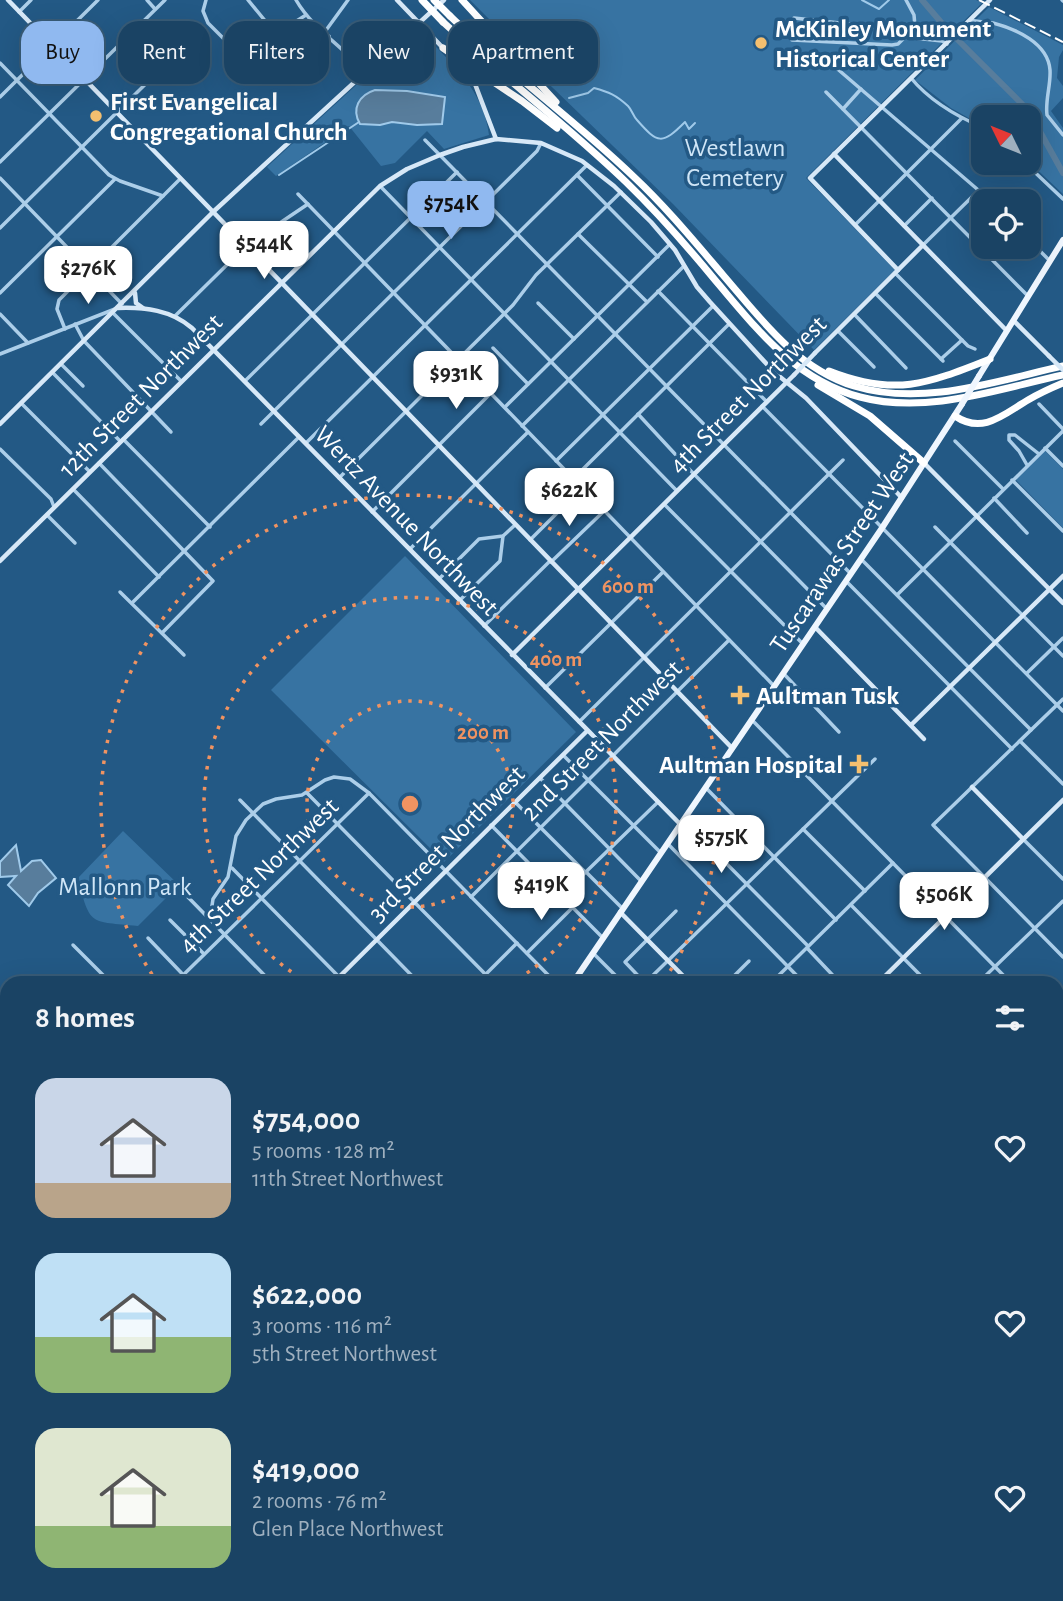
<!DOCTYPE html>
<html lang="en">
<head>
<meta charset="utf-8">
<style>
  body { margin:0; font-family:"Alegreya Sans",sans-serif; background:#234a6a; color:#f1f3f6; height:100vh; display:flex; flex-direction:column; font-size:26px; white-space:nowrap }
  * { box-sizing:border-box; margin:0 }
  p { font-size:23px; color:#9fb0bf }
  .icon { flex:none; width:38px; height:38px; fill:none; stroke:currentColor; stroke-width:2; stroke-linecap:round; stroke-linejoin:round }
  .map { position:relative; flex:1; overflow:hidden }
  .panel { position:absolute; left:0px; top:976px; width:1064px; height:625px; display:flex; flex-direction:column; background:#1a4364; border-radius:21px 21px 0 0; box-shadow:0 7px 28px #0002,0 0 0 2px #385c78 }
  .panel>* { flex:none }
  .banner { position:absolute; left:21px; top:21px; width:700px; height:63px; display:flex; gap:14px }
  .needle { width:46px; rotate:313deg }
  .controls { position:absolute; left:971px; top:105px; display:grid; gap:14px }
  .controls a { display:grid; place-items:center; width:70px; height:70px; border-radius:14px; background:#1a4364; box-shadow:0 7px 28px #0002,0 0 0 2px #385c78; font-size:35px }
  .price { position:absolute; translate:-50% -60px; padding:0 16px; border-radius:14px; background:#fff; color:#222; font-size:23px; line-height:46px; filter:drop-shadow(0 2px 4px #0008) }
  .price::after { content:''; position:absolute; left:50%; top:42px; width:21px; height:16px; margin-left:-10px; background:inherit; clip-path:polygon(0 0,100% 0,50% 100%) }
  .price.current { background:#90b9f0; color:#111 }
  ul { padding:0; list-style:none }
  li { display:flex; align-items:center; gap:21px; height:175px; padding:0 35px }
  li span { display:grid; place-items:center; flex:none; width:196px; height:140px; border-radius:21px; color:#555 }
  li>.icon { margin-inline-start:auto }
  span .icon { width:84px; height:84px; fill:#fffc; stroke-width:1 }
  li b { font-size:30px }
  h2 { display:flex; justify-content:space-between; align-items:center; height:84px; padding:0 35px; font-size:30px }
  .chip { padding:0 24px; border-radius:21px; background:#1a4364; box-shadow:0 7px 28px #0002,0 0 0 2px #385c78; font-size:24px; line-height:63px }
  .chip.current { background:#90b9f0; color:#111 }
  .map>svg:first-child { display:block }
</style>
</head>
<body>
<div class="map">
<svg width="1063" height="1601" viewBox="0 0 1063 1601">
  <rect width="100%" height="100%" fill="#235985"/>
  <g fill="#3773a2">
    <path d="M470,0H976L982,3L806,178L895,270L814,350L673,204L524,60L502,32Z"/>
    <path d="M989,7L1063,45V50L1059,57L1057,78L1063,86V98L1051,111L1063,128V194L1029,162V117H984L983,126L951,108L915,80Z"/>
    <path d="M414,32L422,33C452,63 484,91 489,135L444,149L427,131L395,163L381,166L349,126L276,176L267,167Z"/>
    <path d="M1045,451L1063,469V528L1016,480Z"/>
    <path d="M405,556L576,732L444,862L271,690Z"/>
    <path d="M123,831L179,885L138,926C90,921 90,927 78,878Z"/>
  </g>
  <g fill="#587d9c" stroke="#a0caea" stroke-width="2">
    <path d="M375,90L407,91L445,97L442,124L417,125L392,122L380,125L360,124C351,109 359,95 375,90Z"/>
    <path d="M16,845L21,871L32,861L41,860L56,878L38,893L29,906L8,885L16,876L0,877V862Z"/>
  </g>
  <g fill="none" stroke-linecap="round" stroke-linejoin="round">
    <g stroke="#a0caea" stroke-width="2">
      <path d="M862,0L879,9L889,0"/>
      <path d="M569,98L588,93L594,88C609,92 616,95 628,106C632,110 633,116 637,120C658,144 662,145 685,122L689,129L695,123"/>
      <path d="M279,175L359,122"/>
    </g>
    <path stroke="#587d9c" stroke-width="6" d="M922,0L946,28L1028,110L1063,173"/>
    <g stroke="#accee9" stroke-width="3.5">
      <path d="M147,0L155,9"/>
      <path d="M206,0L203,11L208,23L231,46L241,61L270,82H276L284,79L306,52L329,36"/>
      <path d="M248,0L276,34"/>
      <path d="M296,0C312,28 343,47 365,72"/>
      <path d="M906,0L914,15L916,38"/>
      <path d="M1062,0L1063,1"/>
      <path d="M19,12L31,0"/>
      <path d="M971,20C978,22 985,22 993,23C1016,29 1048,43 1050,70C1051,85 1045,100 1047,115L1063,135"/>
      <path d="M324,33L348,0"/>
      <path d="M905,37L898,44L892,45L792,40L794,18L895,29L905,37L942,41L947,44"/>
      <path d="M0,63L109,175L120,181L163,196"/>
      <path d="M834,66L991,201"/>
      <path d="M227,71L276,34L306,15"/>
      <path d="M911,78C929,100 958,117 984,128"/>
      <path d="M826,92L1027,295"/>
      <path d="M0,97L98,0"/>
      <path d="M843,109L861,89"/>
      <path d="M425,140L850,573"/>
      <path d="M0,162L165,0"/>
      <path d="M1025,163L1063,199"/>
      <path d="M577,175L658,257"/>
      <path d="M0,178L122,304"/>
      <path d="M380,186L677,491"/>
      <path d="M298,194L774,686"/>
      <path d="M855,225L962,118"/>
      <path d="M904,226L932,198"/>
      <path d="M0,228L186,44"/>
      <path d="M578,234L647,302"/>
      <path d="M1029,240L1050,261"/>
      <path d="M923,245L979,190"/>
      <path d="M248,249L265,233L308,204"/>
      <path d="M895,273L968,346L975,349"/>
      <path d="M658,291L767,402"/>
      <path d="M0,293L115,179"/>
      <path d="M875,293L943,361"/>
      <path d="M538,303L574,339"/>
      <path d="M113,313L181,381"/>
      <path d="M0,314L28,343"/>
      <path d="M854,314L906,368"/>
      <path d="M175,316L246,246"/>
      <path d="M75,324L84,341L171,432"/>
      <path d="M65,329L57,309L59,300L180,179"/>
      <path d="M838,331L874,367"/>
      <path d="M493,348L528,384"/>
      <path d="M0,354L115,309"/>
      <path d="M941,359L962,340"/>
      <path d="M61,364L83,386"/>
      <path d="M52,372L120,441"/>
      <path d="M245,381L457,172"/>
      <path d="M21,403L90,472"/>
      <path d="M1039,404L1063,429"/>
      <path d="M762,406L1063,711"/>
      <path d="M505,407L670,244"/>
      <path d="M638,414L688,468L827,609"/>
      <path d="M261,424L537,151L541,143"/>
      <path d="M522,426L684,266"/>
      <path d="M123,439L210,527"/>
      <path d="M955,441L1003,489"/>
      <path d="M306,443L587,165"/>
      <path d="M1045,448L1063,466"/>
      <path d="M0,449L51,499L54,507"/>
      <path d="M556,461L713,306"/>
      <path d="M99,463L213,581L162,633"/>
      <path d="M1027,465L1019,451L1009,440V435H1015L1039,454"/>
      <path d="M339,478L513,305L536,275L621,192"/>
      <path d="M573,479L729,324"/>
      <path d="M1012,480L1063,531"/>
      <path d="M73,489L159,577"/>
      <path d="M994,498L1027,533"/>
      <path d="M664,504L803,644"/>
      <path d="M372,512L491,393"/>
      <path d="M47,515L75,543"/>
      <path d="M935,527L1063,656"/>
      <path d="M530,540L582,488"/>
      <path d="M410,549L528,432"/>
      <path d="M861,559L1031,730"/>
      <path d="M551,562L604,511"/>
      <path d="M439,579L479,539L503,536L515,525"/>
      <path d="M846,581L1012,749"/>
      <path d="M120,592L184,655"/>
      <path d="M898,594L1063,431"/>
      <path d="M459,601L500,561L503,536"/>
      <path d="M132,603L299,437"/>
      <path d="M484,626L550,561"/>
      <path d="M783,673L839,732"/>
      <path d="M1027,673L1063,638"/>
      <path d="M545,688L663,572"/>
      <path d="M751,719L1012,984"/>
      <path d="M579,722L843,460"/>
      <path d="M1020,741L1063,784"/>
      <path d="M563,755L660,852"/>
      <path d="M540,778L641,881"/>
      <path d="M707,789L836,920"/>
      <path d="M307,793L495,984"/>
      <path d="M240,800L420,984"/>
      <path d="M515,802L585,872"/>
      <path d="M936,822L1063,699"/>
      <path d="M935,823L933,825L1063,957"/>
      <path d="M491,825L603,938"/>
      <path d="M803,829L865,891"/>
      <path d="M1023,839L1063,879"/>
      <path d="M667,843L805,984"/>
      <path d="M714,851L808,946"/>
      <path d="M722,859L749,832"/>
      <path d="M232,868L346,984"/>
      <path d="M586,872L623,909"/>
      <path d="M182,891L273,984"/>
      <path d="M561,896L658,802"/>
      <path d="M471,897L729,640"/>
      <path d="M851,905L929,984"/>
      <path d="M210,919L213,899L228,877L236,836L246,820L263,804L276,799L302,795L325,780L334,777L350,779L369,793L557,984"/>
      <path d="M170,920L203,953"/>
      <path d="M148,938L192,984"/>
      <path d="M73,945L112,984"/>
      <path d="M807,948L841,984"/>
      <path d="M527,953L572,908"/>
      <path d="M593,953L624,984"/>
      <path d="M28,980L31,984"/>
      <path d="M645,983L625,962L676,911"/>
      <path d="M174,984L369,793"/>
      <path d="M476,984L517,943"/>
      <path d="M644,984L875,759"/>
      <path d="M726,984L749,961"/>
      <path d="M770,984L893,863"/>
      <path d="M977,984L1063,901"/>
      <path d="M1057,1029L1063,1035"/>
      <path d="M0,1034L7,1041"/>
      <path d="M1057,1083L1063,1090"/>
      <path d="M0,1116L7,1123"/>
      <path d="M1057,1142L1063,1148"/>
      <path d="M0,1154L7,1148"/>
      <path d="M0,1198L7,1205"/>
      <path d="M1057,1202L1063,1208"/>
      <path d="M1057,1276L1063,1282"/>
      <path d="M0,1293L5,1288"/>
      <path d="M1057,1341L1063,1336"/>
      <path d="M0,1365L7,1358"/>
      <path d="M1057,1376L1063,1377"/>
      <path d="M0,1433L7,1440"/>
      <path d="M0,1437L7,1430"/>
      <path d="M1057,1485L1063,1491"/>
      <path d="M0,1500L7,1490"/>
      <path d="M1057,1542L1063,1548"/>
      <path d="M202,1594L212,1601"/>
      <path d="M389,1594L397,1601"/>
      <path d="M483,1594L490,1601"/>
      <path d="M538,1594L545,1601"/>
      <path d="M972,1594L979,1601"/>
      <path d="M1044,1594L1051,1601"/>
      <path d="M6,1601L9,1594"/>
      <path d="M75,1601L79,1594"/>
      <path d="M248,1601L252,1594"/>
      <path d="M319,1601L326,1594"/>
      <path d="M326,1601L333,1594"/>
      <path d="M417,1601L426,1594"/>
      <path d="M589,1601L596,1594"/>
      <path d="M998,1601L1005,1594"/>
    </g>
    <g stroke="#d7e8f7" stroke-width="4.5">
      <path d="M8,0L732,748"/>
      <path d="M397,0L444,49"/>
      <path d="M453,58L475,84L496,139"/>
      <path d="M834,154L1007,331"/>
      <path d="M898,270L810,178L990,0"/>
      <path d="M135,293L136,303L143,308"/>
      <path d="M118,308C145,307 171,310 192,328L680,824"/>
      <path d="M1014,321L1049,356"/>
      <path d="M815,353L923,245"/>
      <path d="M0,424L213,212L444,0"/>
      <path d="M924,463L1063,603"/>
      <path d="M0,561L380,186L407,169L440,155L463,147L496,139L541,143L582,161L614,186L651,222L675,250L697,287L710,302L774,372L806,398L902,498"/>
      <path d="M815,627L924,739"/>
      <path d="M512,655L794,375"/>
      <path d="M911,725L1063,576"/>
      <path d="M972,787L1023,839"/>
      <path d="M620,912L691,984"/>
      <path d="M332,984L587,731"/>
      <path d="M877,984L1063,800"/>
      <path d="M1057,1006L1063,1000"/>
      <path d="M0,1283L7,1290"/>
      <path d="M1057,1423L1063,1429"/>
      <path d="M305,1594L312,1601"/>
      <path d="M825,1594V1601"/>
      <path d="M432,1601L439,1594"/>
      <path d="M735,1601L742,1594"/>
    </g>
    <g stroke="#eff6fe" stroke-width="6">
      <path d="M979,376L1063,240"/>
      <path d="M572,984L882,528L962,404"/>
      <path d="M155,1601L160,1594"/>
    </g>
    <g stroke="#fff" stroke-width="7">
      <path d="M462,0L556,102"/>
      <path d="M450,16C508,72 575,120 634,177C666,207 694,241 723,275C761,319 796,368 854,386C923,407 996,381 1063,366"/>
      <path d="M443,22C503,77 568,126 626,182C658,213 687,246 715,280C757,329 795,380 860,397C927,415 998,389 1063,375"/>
      <path d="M443,48L522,101L557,128"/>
      <path d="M829,371C895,397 927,384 990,359"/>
      <path d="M818,385L870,416L924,463"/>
      <path d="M955,416C983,435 1004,414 1028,400C1040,393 1051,388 1063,383"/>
    </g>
    <path stroke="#fff" stroke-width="2" stroke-dasharray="12 5" stroke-linecap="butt" d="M979,0L1063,42"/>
    <g stroke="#d7e8f7" stroke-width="4.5">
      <path d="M1049,356L1063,370"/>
      <path d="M794,375L815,353"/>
    </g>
    <path stroke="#eff6fe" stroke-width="6" d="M962,404L979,376"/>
    <g stroke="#fff" stroke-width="7">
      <path d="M422,0L443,22"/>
      <path d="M434,0L450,16"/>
    </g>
  </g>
  <g fill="none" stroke="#f09361" stroke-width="3.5" stroke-dasharray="3.5 7">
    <circle cx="410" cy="804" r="103"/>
    <path d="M309 983A206 206 0 1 1 511 983"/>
    <path d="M158 983A309 309 0 1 1 662 983"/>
  </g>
  <g fill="#f4bf6f" stroke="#235985" stroke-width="2.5">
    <circle cx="761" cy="43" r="7"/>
    <circle cx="96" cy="116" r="7"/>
    <path d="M736.5 684.5h7v7h7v7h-7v7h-7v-7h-7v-7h7z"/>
    <path d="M855.5 753.5h7v7h7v7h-7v7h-7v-7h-7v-7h7z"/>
  </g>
  <g text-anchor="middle" stroke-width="7" stroke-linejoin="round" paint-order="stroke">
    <g font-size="26" font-weight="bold" fill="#fff" stroke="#235985" text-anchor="start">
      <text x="775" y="37">McKinley Monument<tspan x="775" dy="30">Historical Center</tspan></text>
      <text x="110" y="110">First Evangelical<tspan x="110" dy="30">Congregational Church</tspan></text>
      <text x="756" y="704">Aultman Tusk</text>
      <text x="843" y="773" text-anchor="end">Aultman Hospital</text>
    </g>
    <g font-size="26" fill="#d0e6f7" stroke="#235985">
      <text x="735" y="156">Westlawn<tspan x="735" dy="30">Cemetery</tspan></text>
      <text x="125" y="895">Mallonn Park</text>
    </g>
    <g font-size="26" fill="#fff" stroke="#235985">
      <text transform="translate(747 394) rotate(-45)" y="9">4th Street Northwest</text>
      <text transform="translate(140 395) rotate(-45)" y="9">12th Street Northwest</text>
      <text transform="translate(407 520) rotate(46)" y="9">Wertz Avenue Northwest</text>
      <text transform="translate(841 552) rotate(-56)" y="9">Tuscarawas Street West</text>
      <text transform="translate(601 740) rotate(-45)" y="9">2nd Street Northwest</text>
      <text transform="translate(446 843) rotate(-45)" y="9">3rd Street Northwest</text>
      <text transform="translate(258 875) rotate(-44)" y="9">4th Street Northwest</text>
    </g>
  </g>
  <circle cx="410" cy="804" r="10" fill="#f09361" stroke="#235985" stroke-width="3.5"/>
  <g font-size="21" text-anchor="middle" font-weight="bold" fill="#f09361" stroke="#235985" stroke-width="7" stroke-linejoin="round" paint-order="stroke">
    <text x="628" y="593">600 m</text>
    <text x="556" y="666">400 m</text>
    <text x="483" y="739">200 m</text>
  </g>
</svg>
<div class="controls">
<a><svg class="needle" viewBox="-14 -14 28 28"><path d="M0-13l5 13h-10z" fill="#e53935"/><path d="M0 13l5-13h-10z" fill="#9fb0bf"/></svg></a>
<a><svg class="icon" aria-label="locate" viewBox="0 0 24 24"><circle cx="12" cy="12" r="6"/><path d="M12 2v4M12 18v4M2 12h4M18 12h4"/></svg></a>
</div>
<b class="price current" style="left:451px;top:241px">$754K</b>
<b class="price" style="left:264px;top:281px">$544K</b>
<b class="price" style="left:88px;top:306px">$276K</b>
<b class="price" style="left:456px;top:411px">$931K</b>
<b class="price" style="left:569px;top:528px">$622K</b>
<b class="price" style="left:721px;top:875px">$575K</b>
<b class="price" style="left:541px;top:922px">$419K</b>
<b class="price" style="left:944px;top:932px">$506K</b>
<div class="banner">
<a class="chip current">Buy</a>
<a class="chip">Rent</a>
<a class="chip">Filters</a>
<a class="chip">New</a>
<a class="chip">Apartment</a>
</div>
<section class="panel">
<h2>8 homes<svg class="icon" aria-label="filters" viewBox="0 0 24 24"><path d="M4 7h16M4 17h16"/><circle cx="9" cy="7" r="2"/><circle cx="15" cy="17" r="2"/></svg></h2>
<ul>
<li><span style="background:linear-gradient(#c9d6e8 75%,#b9a48a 0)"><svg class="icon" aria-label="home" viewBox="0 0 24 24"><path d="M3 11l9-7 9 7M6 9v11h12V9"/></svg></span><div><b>$754,000</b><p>5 rooms · 128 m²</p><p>11th Street Northwest</p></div><svg class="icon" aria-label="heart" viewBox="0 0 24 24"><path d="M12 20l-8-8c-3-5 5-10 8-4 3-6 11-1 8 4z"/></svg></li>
<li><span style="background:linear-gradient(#bfe0f5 60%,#8fb573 0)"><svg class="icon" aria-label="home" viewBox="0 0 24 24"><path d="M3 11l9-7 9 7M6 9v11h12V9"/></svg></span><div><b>$622,000</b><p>3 rooms · 116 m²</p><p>5th Street Northwest</p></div><svg class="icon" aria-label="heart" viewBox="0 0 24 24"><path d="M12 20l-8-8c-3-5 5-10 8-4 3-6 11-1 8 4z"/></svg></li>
<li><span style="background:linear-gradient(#dfe7d0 70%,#8fb573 0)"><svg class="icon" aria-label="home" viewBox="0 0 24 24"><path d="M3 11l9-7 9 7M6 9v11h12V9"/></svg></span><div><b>$419,000</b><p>2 rooms · 76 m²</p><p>Glen Place Northwest</p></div><svg class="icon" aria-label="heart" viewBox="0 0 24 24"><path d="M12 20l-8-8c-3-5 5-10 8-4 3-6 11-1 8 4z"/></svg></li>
</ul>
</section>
</div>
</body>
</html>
